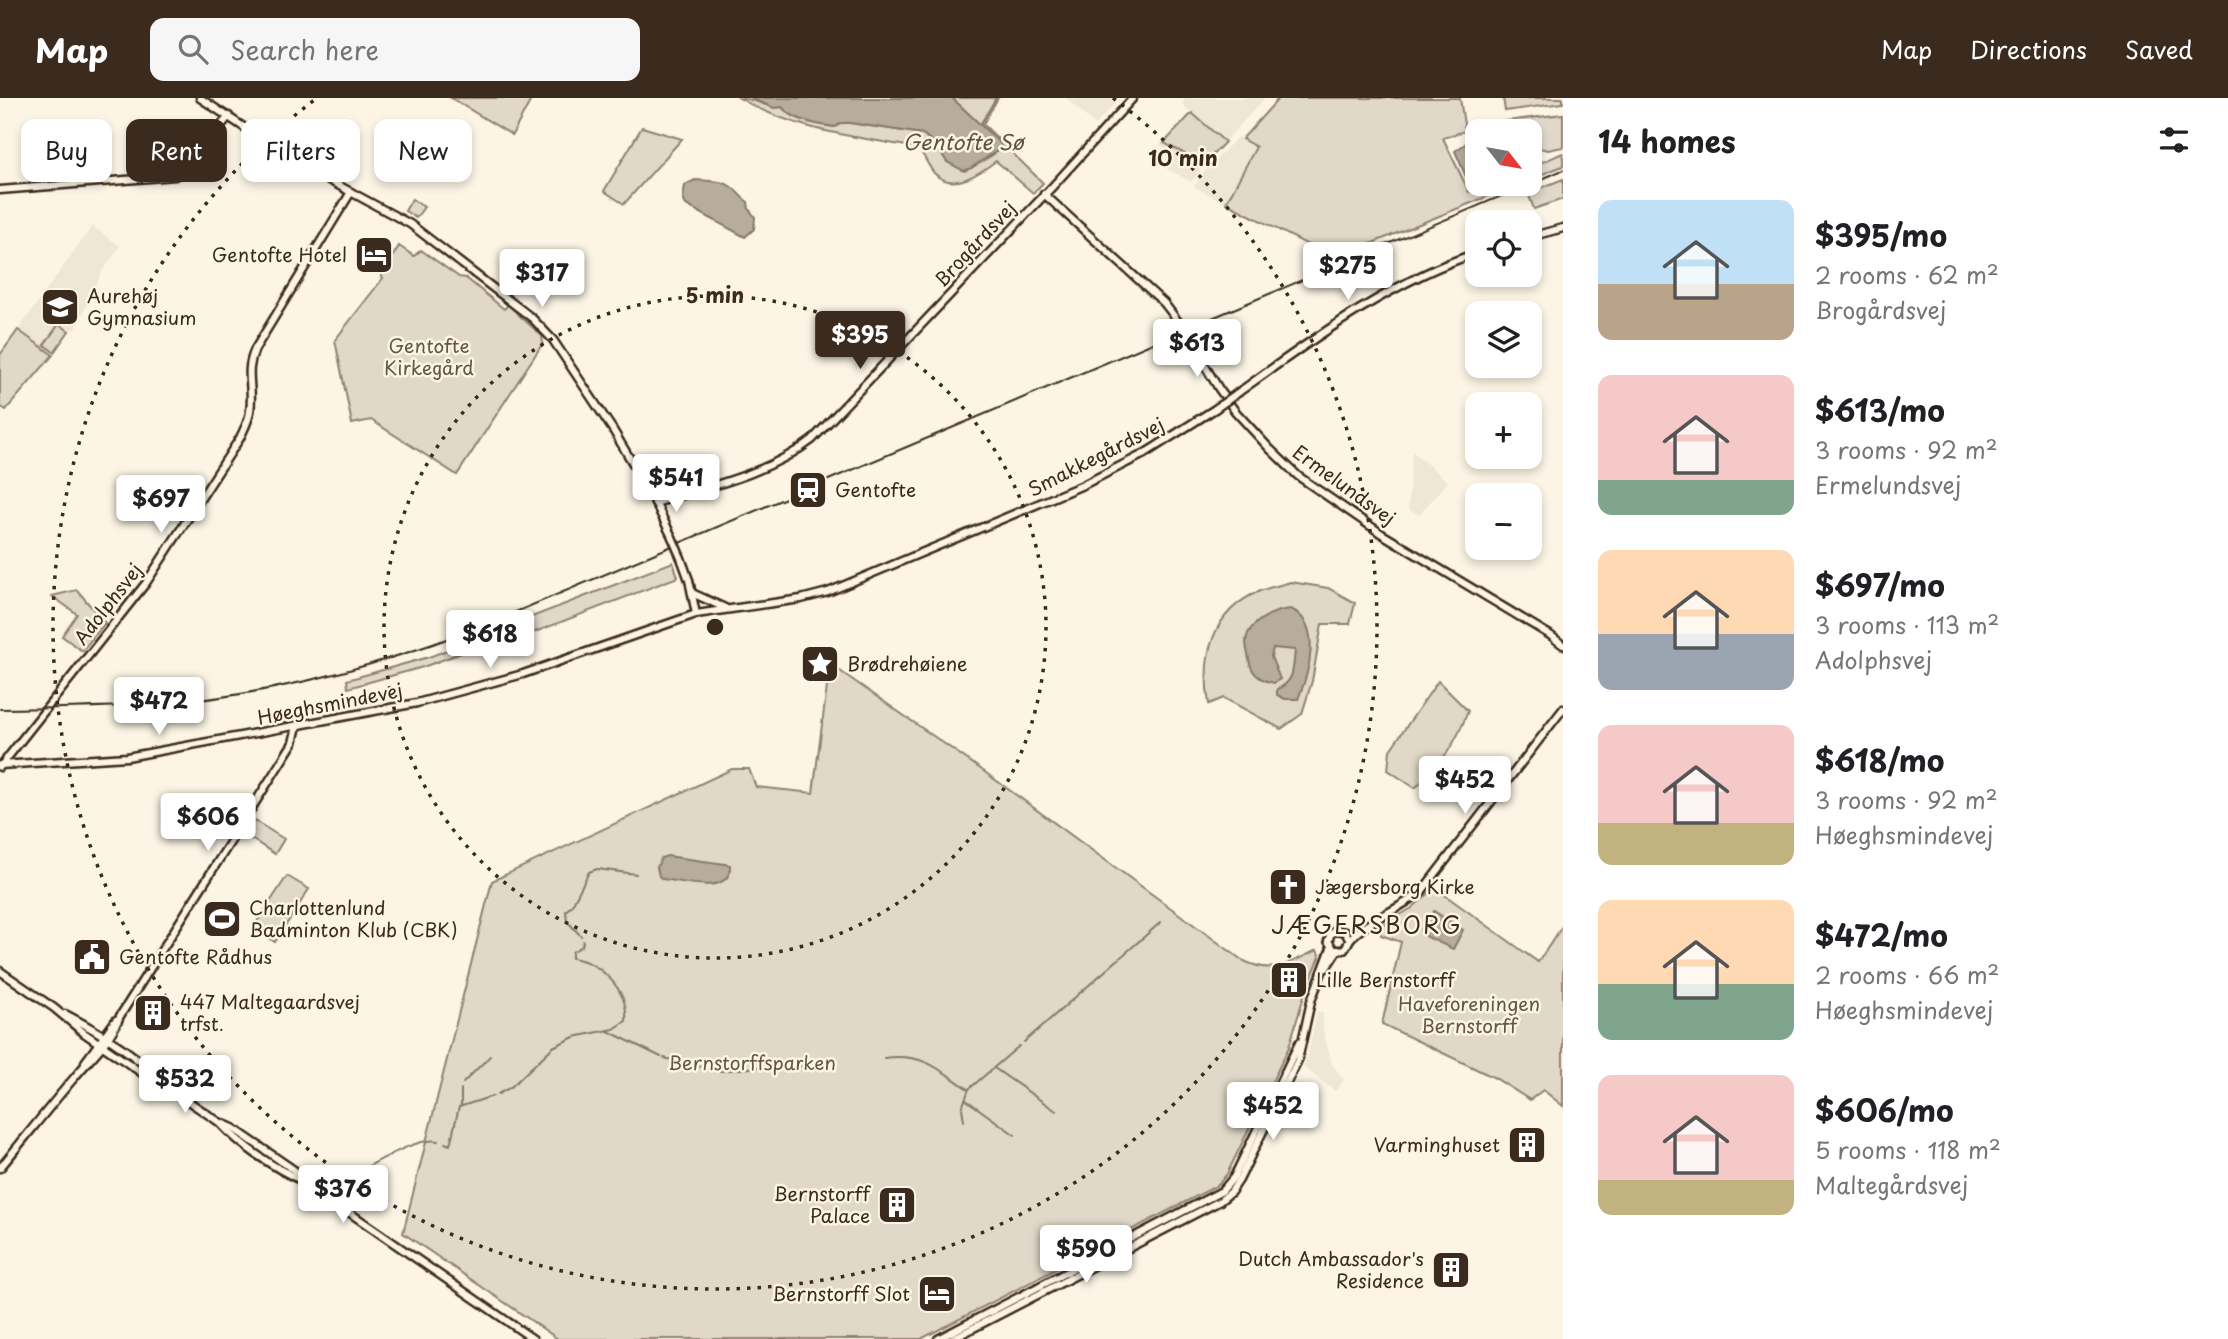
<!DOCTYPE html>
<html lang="en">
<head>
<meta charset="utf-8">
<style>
  body { margin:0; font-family:"Playpen Sans",sans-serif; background:#f6f6f6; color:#202124; height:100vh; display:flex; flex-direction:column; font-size:26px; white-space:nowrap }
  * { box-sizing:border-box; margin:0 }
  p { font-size:23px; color:#757577 }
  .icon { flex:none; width:38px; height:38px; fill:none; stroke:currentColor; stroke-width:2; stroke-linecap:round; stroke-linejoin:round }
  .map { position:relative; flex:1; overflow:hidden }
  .drawer { display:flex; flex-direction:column; background:#fff; width:665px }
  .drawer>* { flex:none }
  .banner { position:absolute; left:21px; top:21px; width:665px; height:63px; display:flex; gap:14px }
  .needle { width:46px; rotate:121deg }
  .fabs { position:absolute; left:1465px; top:21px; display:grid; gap:14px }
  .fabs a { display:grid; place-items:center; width:77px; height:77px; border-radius:14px; background:#fff; box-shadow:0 4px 10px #0003; font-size:35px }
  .price { position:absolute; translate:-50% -60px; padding:0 16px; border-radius:7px; background:#fff; color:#222; font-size:23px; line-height:46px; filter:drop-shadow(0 2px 4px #0008) }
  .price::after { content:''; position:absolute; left:50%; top:42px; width:21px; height:16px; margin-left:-10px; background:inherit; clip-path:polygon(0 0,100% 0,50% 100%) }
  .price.active { background:#3b2a1e; color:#fff }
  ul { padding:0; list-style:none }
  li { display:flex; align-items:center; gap:21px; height:175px; padding:0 35px }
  li span { display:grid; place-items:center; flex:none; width:196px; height:140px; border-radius:14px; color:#555 }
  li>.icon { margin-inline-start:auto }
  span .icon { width:84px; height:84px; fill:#fffc; stroke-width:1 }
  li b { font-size:30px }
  h2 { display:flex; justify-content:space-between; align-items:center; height:84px; padding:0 35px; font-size:30px }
  .pill { padding:0 24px; border-radius:14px; background:#fff; box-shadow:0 4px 10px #0003; font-size:24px; line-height:63px }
  .pill.active { background:#3b2a1e; color:#fff }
  header { display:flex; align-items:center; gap:42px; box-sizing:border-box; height:98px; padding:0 35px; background:#3b2a1e; color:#fff }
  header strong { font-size:33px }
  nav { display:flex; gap:38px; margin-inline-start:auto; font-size:24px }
  .search { width:490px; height:63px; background:#f6f6f6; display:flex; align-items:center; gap:18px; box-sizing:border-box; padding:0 24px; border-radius:14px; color:#757577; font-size:26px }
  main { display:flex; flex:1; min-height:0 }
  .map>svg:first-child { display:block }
</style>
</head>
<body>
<header>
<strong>Map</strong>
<div class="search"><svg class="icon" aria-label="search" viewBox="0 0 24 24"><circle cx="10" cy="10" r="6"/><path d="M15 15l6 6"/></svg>Search here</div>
<nav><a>Map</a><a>Directions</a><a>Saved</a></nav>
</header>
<main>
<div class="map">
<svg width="1563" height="1241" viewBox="0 0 1563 1241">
  <rect width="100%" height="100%" fill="#fcf5e5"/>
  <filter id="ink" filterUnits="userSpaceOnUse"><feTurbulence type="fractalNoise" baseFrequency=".0143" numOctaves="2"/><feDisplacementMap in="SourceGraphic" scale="14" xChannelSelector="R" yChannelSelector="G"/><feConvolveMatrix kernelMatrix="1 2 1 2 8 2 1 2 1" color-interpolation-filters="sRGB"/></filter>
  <g filter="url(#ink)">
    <g fill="#eee6d6">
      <path d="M1066,0H1120L1095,27Z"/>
      <path d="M1182,0H1265L1204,66L1192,84L1165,70L1172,57L1160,47L1192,15L1182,6L1185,3Z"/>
      <path d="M1237,39L1256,48L1226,105L1194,89L1200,79Z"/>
      <path d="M92,128L120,148L103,172L75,232L72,230L53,257L18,232Z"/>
      <path d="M1412,353L1448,384L1419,417L1408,411Z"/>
      <path d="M1317,913L1323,915V933L1332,966L1344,982L1335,993L1303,969L1308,957Z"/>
    </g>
    <g fill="#e0d8c8" stroke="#8e8173" stroke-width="2">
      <path d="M451,0H532L512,37Z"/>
      <path d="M739,0C756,0 769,12 782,9C795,24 817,25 835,29L841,25H850L923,36L937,49L971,70L994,56L1000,46L952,0H998L983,26L1043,85L1033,95L996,63C980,75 953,95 934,75C928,68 924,58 919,50C857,39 794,33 739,0Z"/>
      <path d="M1279,0H1460L1465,33L1443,40L1469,94L1489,86H1518L1321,166L1324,155L1226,105L1256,49L1242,41Z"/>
      <path d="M1503,0H1563V5L1505,13Z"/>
      <path d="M1192,15L1225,44L1204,66L1164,45Z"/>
      <path d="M1563,16V49L1548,52L1530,48V33H1506L1499,24Z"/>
      <path d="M642,29L682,41L624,106L604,93Z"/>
      <path d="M1563,55V68L1530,81V68C1543,65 1551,60 1563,55Z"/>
      <path d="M1563,81V101L1534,111L1528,95Z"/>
      <path d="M412,101L424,109L416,120L405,113Z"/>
      <path d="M399,148L414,158L421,152L459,179L466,180L504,211L508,207L542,238L543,245L457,377L371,322L352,326L335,242L383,180L381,177Z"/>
      <path d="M59,226L69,233L54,254L44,247Z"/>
      <path d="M18,232L53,257L6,312L0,308V257Z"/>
      <path d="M673,464L678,479L530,536L521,533L423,569L348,590L347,582L429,559Z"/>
      <path d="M1291,484L1328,490L1355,505L1350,526H1322L1312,583L1302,616L1281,631L1224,600L1209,606C1201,560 1211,513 1260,493C1270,489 1281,487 1291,484Z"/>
      <path d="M77,492L105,525L82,553L62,538L77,516L52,498Z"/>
      <path d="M830,566L982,672L1242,862C1274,878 1287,866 1317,852L1320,859L1305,894L1289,949L1227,1076L1218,1087L921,1241H558L403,1135L492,783L732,671H749L756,689L813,695Z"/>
      <path d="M1438,583L1468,613C1456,646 1441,667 1415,690L1388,672L1390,652Z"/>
      <path d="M252,721L284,741L275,756L242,735Z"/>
      <path d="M287,778L309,791L275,844L253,830Z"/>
      <path d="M1435,790L1538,864L1563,827V1008L1543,992L1530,1002L1495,980L1382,926L1401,844L1381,837L1380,828L1412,810Z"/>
    </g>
    <g fill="#b7ad9e" stroke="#85796b" stroke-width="2">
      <path d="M751,0H952L1001,46V50L971,70L964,73L947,64L934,45L923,36L850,25H842L835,29C818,27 794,23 782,9L774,10Z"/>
      <path d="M1477,38V86H1481L1470,88L1455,53Z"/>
      <path d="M695,82C705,83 722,82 730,88C737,92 740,99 748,104L749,111L755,119L754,131L745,139L686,107L683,101L685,87Z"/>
      <path d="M1291,511C1323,527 1309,575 1298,601H1285L1277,597V591C1295,584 1293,569 1295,552L1273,550L1271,559L1280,581L1274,585C1260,582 1251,576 1249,561C1248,556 1246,549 1246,544C1247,524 1275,512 1291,511Z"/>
      <path d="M667,758L725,766L730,767C732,799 682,783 662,781L659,778L657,769L661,760Z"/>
      <path d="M1434,813L1463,832L1453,851L1427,839L1421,832Z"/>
    </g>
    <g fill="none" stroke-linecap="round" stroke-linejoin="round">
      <g stroke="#85796b" stroke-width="2">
        <path d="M980,27L996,0"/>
        <path d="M581,838L567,823L566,813L572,807L589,774L597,771L636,776"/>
        <path d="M608,933L661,959"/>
        <path d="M1024,944L1161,824"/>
        <path d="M664,960L720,973L770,968"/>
        <path d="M884,960C922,955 938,970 968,991"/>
        <path d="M776,969L824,967"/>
        <path d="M994,970L1056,1013"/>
        <path d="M463,985L490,958"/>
        <path d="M461,991V1008"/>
        <path d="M498,996L511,989L553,949L574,939L614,931L626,923C629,892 600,864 572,860V854L582,848L583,843"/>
        <path d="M965,1001L1015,1037"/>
        <path d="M964,1023L962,1010L969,991L1019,948"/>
        <path d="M445,1045L450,1047L459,1009L493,998"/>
        <path d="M354,1076C374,1066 418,1038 438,1043"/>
      </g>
      <g stroke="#3b2a1e" stroke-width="11">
        <g id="minor">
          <path d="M200,0L299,66L410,126L532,220L553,242L613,332L651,396L672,439"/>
          <path d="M0,92L175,78L184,73L229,18"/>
          <path d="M1044,96L1164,205L1177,222L1219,291L1235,313L1270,351L1298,378L1382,436L1550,537L1563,547"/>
          <path d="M1530,139L1563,130"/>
          <path d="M1239,294C1310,243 1394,181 1477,155"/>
          <path d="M655,405C708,389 768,376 812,342L1052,89L1133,0"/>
          <path d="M681,460L689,482L696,516"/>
          <path d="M692,495L725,510"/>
          <path d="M0,667L127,659L417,605L523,576L696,516L801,501L828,494L1083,387L1144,356L1215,311"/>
          <path d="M0,669L146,485L240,340C244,331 249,323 250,313C254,290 244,275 255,251L351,94"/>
          <path d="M1349,841L1345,834L1338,832L1331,835L1328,843L1334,852H1344C1348,847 1348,842 1353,838C1373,819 1401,811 1422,793L1563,611"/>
          <path d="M1326,870L1337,853"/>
          <path d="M0,873L54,910L84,935L152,982L166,988L219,1024L233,1030L294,1072L303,1082"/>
          <path d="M65,916C100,934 137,956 164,986"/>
          <path d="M85,964L116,922"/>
          <path d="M219,1024C241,1048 275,1071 305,1084L533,1241"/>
          <path d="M0,1070C25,1040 49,1009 74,980C91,959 110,944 120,918L293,645L297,628"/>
          <path d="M938,1241L1222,1093L1234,1079L1299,945"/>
          <path d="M952,1241L1220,1103L1231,1094L1239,1082L1298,962L1311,903L1331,850"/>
        </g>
      </g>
      <use href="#minor" stroke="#fcf5e5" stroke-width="6"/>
      <path stroke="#3b2a1e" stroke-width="2" d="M0,611C57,610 114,610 170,605C284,595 393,564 499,521L1563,72"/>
      <g stroke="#3b2a1e" stroke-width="11" stroke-linecap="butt">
        <g id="minor-bridge">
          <path d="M1215,311L1239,294"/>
          <path d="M672,439L681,460"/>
        </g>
      </g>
      <use href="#minor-bridge" stroke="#fcf5e5" stroke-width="6"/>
    </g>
  </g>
  <g fill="none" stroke="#3b2a1e" stroke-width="3.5" stroke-dasharray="3.5 7">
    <circle cx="715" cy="529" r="331"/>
    <path d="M1113 0A662 662 0 1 1 317 0"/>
  </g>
  <defs>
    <g id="hotel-square" transform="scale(2.0125)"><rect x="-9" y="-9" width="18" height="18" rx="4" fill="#3b2a1e" stroke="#fcf5e5"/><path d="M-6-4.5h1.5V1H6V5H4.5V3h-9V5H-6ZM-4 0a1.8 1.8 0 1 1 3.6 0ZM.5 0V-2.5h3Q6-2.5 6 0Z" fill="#fff"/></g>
    <g id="school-square" transform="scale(2.0125)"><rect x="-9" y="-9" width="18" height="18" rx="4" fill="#3b2a1e" stroke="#fcf5e5"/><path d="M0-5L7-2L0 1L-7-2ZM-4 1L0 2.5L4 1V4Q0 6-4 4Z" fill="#fff"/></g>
    <g id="station-square" transform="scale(2.0125)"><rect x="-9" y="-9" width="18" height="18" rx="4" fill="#3b2a1e" stroke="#fcf5e5"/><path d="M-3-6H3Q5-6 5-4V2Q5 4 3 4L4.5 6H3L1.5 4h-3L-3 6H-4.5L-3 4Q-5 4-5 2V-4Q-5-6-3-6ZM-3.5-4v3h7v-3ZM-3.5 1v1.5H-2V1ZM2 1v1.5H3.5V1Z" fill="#fff"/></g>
    <g id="sight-square" transform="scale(2.0125)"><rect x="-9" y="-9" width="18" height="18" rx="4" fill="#3b2a1e" stroke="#fcf5e5"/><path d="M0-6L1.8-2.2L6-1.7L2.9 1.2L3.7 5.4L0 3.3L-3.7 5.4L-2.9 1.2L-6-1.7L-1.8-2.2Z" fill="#fff"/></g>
    <g id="church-square" transform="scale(2.0125)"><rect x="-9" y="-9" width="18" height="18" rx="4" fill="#3b2a1e" stroke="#fcf5e5"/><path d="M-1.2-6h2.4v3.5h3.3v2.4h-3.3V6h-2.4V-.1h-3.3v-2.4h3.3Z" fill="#fff"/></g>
    <g id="stadium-square" transform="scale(2.0125)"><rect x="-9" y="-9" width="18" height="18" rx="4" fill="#3b2a1e" stroke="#fcf5e5"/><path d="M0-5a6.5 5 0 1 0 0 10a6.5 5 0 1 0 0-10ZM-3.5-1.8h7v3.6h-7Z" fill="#fff"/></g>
    <g id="civic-square" transform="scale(2.0125)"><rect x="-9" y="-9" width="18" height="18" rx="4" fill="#3b2a1e" stroke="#fcf5e5"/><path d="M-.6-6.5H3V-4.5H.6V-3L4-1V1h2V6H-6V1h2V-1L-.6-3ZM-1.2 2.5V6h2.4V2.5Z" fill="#fff"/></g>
    <g id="building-square" transform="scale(2.0125)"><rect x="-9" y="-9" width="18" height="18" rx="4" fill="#3b2a1e" stroke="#fcf5e5"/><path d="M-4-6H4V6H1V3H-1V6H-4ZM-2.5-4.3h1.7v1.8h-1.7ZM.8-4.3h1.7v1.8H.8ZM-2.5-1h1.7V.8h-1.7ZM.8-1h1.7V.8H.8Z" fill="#fff"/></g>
  </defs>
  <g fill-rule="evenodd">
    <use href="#hotel-square" x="374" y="157"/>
    <use href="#school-square" x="60" y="209"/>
    <use href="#station-square" x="808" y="392"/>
    <use href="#sight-square" x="820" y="566"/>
    <use href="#church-square" x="1288" y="789"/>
    <use href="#stadium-square" x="222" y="821"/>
    <use href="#civic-square" x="92" y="859"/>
    <use href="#building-square" x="1289" y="882"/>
    <use href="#building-square" x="153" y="915"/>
    <use href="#building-square" x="1527" y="1047"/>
    <use href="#building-square" x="897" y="1107"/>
    <use href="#building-square" x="1451" y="1172"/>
    <use href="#hotel-square" x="937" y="1196"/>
  </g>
  <g text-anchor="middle" stroke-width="5" stroke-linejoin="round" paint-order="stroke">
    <g font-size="19" fill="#3b2a1e" stroke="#fcf5e5">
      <text transform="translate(975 146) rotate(-47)" y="7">Brogårdsvej</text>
      <text transform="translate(1096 359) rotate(-27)" y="7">Smakkegårdsvej</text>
      <text transform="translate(1344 387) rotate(36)" y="7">Ermelundsvej</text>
      <text transform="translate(108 506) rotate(-52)" y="7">Adolphsvej</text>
      <text transform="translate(330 606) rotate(-11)" y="7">Høeghsmindevej</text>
    </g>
    <g font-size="19" fill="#3b2a1e" stroke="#fcf5e5" text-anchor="start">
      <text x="347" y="164" text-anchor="end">Gentofte Hotel</text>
      <text x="87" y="205">Aurehøj<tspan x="87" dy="22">Gymnasium</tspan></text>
      <text x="835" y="399">Gentofte</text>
      <text x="847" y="573">Brødrehøiene</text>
      <text x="1315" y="796">Jægersborg Kirke</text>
      <text x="249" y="817">Charlottenlund<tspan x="249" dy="22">Badminton Klub (CBK)</tspan></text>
      <text x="119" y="866">Gentofte Rådhus</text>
      <text x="1316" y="889">Lille Bernstorff</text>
      <text x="180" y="911">447 Maltegaardsvej<tspan x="180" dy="22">trfst.</tspan></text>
      <text x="1500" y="1054" text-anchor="end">Varminghuset</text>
      <text x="870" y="1103" text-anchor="end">Bernstorff<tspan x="870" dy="22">Palace</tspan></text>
      <text x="1424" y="1168" text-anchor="end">Dutch Ambassador's<tspan x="1424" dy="22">Residence</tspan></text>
      <text x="910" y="1203" text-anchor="end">Bernstorff Slot</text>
    </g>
    <g font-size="19" fill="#645648" stroke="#fcf5e5">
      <text x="429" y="255">Gentofte<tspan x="429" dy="22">Kirkegård</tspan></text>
      <text x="1469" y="913">Haveforeningen<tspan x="1469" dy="22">Bernstorff</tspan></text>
      <text x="752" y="972">Bernstorffsparken</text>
    </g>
    <g font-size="21" font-style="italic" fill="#605144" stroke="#fcf5e5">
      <text x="963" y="52">Gentofte Sø</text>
    </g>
    <g font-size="23" letter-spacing="2" fill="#3b2a1e" stroke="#fcf5e5">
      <text x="1367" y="836">JÆGERSBORG</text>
    </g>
  </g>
  <circle cx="715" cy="529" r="10" fill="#3b2a1e" stroke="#fcf5e5" stroke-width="3.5"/>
  <g font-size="21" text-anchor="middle" font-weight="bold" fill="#3b2a1e" stroke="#fcf5e5" stroke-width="5" stroke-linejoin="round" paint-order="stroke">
    <text x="1183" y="68">10 min</text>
    <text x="715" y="205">5 min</text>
  </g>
</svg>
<div class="fabs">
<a><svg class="needle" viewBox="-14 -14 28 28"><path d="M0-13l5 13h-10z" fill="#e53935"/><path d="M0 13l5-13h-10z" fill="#757577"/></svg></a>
<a><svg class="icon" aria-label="locate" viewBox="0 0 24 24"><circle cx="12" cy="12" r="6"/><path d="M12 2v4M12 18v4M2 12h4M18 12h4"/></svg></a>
<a><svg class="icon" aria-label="layers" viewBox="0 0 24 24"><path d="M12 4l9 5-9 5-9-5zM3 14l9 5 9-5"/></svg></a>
<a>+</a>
<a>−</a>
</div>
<b class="price" style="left:1348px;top:204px">$275</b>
<b class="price" style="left:542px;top:211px">$317</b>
<b class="price active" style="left:860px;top:273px">$395</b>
<b class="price" style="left:1197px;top:281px">$613</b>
<b class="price" style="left:676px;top:416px">$541</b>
<b class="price" style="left:161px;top:437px">$697</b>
<b class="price" style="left:490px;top:572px">$618</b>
<b class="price" style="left:159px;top:639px">$472</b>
<b class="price" style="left:1465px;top:718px">$452</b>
<b class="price" style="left:208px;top:755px">$606</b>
<b class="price" style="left:185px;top:1017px">$532</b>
<b class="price" style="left:1273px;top:1044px">$452</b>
<b class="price" style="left:343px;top:1127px">$376</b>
<b class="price" style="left:1086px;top:1187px">$590</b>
<div class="banner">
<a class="pill">Buy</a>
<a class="pill active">Rent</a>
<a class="pill">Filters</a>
<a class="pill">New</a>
</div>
</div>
<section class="drawer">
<h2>14 homes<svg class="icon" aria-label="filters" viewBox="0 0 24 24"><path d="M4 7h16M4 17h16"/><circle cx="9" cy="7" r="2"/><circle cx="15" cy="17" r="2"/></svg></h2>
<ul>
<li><span style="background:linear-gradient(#bfe0f5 60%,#b9a48a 0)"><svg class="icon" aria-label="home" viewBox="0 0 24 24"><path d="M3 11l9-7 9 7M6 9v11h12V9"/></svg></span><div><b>$395/mo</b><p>2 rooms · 62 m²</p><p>Brogårdsvej</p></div></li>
<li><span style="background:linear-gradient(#f6c9c9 75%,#7fa58c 0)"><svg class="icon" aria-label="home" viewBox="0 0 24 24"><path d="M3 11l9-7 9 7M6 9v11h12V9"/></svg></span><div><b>$613/mo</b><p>3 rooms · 92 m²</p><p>Ermelundsvej</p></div></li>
<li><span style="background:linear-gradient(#ffd9b3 60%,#9aa5b1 0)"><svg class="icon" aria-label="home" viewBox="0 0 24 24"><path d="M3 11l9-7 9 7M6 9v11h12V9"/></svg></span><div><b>$697/mo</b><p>3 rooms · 113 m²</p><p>Adolphsvej</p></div></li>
<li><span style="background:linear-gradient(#f6c9c9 70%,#c2b280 0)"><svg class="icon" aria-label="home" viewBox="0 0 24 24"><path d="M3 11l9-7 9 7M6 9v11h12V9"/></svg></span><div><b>$618/mo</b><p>3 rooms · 92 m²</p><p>Høeghsmindevej</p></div></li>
<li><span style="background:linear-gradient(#ffd9b3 60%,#7fa58c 0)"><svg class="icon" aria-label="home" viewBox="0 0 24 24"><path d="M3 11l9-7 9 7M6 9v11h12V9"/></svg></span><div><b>$472/mo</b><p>2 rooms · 66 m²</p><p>Høeghsmindevej</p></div></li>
<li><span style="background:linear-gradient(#f6c9c9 75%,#c2b280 0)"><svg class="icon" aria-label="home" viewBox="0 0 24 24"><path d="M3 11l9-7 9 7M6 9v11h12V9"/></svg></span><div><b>$606/mo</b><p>5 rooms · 118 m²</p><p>Maltegårdsvej</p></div></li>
</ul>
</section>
</main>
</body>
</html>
